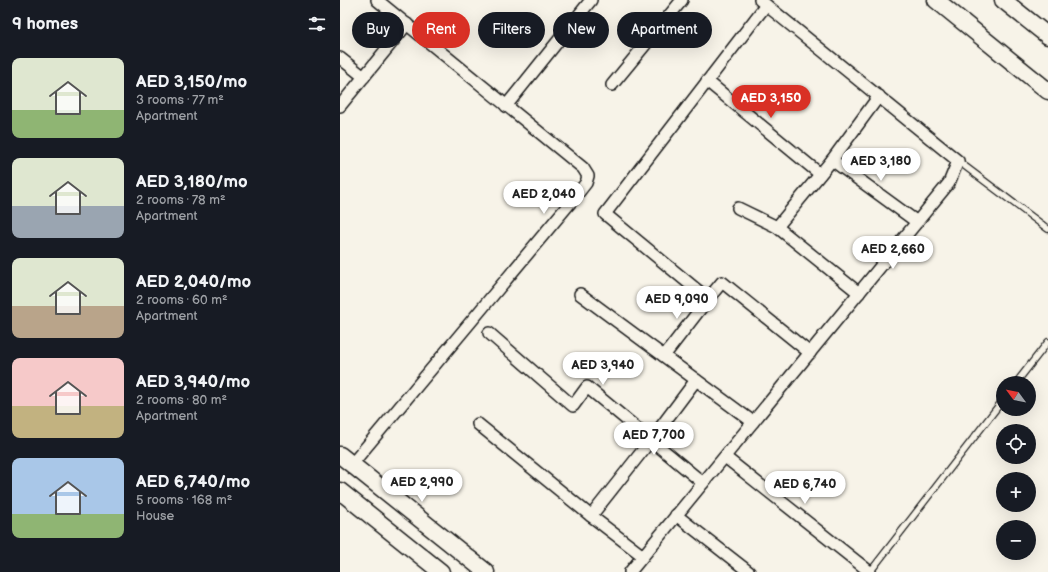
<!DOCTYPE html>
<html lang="en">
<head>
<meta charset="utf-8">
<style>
  body { margin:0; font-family:"Balsamiq Sans",sans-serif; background:#20242c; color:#f1f3f6; height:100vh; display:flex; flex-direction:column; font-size:15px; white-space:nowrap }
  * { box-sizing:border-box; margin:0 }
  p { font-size:13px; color:#9ea1a6 }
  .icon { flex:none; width:22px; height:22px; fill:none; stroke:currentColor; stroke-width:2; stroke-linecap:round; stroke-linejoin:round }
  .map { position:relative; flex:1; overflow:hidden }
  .panel { display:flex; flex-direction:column; background:#171b24; width:340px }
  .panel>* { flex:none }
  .top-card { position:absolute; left:12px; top:12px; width:380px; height:36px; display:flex; gap:8px }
  .needle { width:26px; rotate:302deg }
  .controls { position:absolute; left:656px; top:376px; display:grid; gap:8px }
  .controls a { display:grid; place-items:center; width:40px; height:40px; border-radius:50%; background:#171b24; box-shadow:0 4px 16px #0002; font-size:20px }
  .price { position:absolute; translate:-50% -34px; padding:0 9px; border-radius:14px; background:#fff; color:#222; font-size:13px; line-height:26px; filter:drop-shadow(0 1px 2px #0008) }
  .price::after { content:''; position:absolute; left:50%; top:24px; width:12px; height:9px; margin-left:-6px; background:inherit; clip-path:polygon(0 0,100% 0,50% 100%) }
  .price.on { background:#d93025; color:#fff }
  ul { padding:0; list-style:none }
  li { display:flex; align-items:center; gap:12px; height:100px; padding:0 12px }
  li span { display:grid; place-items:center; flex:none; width:112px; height:80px; border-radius:8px; color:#555 }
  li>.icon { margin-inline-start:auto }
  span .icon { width:48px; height:48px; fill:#fffc; stroke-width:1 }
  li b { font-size:17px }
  h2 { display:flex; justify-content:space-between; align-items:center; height:48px; padding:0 12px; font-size:17px }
  .pill { padding:0 14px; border-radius:18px; background:#171b24; box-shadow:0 4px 16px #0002; font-size:14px; line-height:36px }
  .pill.on { background:#d93025; color:#fff }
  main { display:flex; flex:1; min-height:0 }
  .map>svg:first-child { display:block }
</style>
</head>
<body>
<main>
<section class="panel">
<h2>9 homes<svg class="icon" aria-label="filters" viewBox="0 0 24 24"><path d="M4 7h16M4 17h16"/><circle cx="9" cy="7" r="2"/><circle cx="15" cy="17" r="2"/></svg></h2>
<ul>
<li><span style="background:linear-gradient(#dfe7d0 65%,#8fb573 0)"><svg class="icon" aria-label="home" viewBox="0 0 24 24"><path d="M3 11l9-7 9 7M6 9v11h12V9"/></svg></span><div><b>AED 3,150/mo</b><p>3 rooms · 77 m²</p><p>Apartment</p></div></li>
<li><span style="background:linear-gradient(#dfe7d0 60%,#9aa5b1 0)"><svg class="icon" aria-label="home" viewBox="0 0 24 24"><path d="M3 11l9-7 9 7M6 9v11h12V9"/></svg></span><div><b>AED 3,180/mo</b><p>2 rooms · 78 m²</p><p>Apartment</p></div></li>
<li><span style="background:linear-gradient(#dfe7d0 60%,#b9a48a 0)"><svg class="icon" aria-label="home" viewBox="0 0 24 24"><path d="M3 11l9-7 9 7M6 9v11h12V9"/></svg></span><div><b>AED 2,040/mo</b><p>2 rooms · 60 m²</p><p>Apartment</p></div></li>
<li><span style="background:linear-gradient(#f6c9c9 60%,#c2b280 0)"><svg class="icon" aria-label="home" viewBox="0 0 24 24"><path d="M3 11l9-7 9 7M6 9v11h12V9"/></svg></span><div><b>AED 3,940/mo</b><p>2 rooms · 80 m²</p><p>Apartment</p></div></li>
<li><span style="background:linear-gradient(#a9c7e8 70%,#8fb573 0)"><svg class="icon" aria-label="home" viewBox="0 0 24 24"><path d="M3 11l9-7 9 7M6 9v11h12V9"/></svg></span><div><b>AED 6,740/mo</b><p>5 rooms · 168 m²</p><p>House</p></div></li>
</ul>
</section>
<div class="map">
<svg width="708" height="572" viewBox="0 0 708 572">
  <rect width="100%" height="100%" fill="#f7f3e8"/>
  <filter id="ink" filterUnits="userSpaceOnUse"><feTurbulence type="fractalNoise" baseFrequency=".025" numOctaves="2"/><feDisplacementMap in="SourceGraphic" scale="8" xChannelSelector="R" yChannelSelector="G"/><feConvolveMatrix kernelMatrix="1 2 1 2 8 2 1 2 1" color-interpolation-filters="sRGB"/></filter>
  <g filter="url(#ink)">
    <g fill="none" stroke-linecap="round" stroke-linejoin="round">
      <g stroke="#1c1c1c" stroke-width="8">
        <g id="lane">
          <path d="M618,161L708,229"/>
          <path d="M676,383L708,342"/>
          <path d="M530,572L663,400"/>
        </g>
      </g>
      <g stroke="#1c1c1c" stroke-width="14">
        <g id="street">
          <path d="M426,5L265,214L368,299L382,282L470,353"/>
          <path d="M0,58L24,77"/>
          <path d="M367,81L480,174"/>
          <path d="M272,85L342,0"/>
          <path d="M0,106L67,24"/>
          <path d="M166,106L251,0"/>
          <path d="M492,160L577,222"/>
          <path d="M398,208L437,227L519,293"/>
          <path d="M437,227L492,160L539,96"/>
          <path d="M240,294L413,422"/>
          <path d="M149,333L233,406L247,387L363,483"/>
          <path d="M324,356L368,299"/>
          <path d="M138,424L251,516L303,556"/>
          <path d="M385,457L530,572"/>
          <path d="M12,464L235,197L246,183L248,176L243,168L37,0"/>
          <path d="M336,515L409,572"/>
          <path d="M251,516L311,440L356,380"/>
          <path d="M290,572L609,183L618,161L420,0"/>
        </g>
      </g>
      <g stroke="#1c1c1c" stroke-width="19">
        <g id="secondary">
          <path d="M596,0L708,91"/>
          <path d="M663,0L708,36"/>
          <path d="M0,455L146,572"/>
          <path d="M0,491L101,572"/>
        </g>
      </g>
      <use href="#lane" stroke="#f7f3e8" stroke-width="5.5"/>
      <use href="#street" stroke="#f7f3e8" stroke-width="11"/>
      <use href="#secondary" stroke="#f7f3e8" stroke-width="16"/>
    </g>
  </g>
</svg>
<div class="controls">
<a><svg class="needle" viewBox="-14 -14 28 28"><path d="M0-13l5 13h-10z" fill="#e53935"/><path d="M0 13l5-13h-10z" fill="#9ea1a6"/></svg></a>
<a><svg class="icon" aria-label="locate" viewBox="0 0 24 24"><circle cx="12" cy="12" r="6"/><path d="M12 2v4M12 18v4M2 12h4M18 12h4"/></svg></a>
<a>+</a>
<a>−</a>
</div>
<b class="price on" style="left:431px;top:119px">AED 3,150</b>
<b class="price" style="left:541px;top:182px">AED 3,180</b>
<b class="price" style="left:204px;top:215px">AED 2,040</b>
<b class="price" style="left:553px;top:270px">AED 2,660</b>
<b class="price" style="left:337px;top:320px">AED 9,090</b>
<b class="price" style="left:263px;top:386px">AED 3,940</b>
<b class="price" style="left:314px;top:456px">AED 7,700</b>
<b class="price" style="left:82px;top:503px">AED 2,990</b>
<b class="price" style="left:465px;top:505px">AED 6,740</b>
<div class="top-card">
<a class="pill">Buy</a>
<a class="pill on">Rent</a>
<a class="pill">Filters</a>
<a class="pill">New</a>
<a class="pill">Apartment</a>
</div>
</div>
</main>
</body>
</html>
